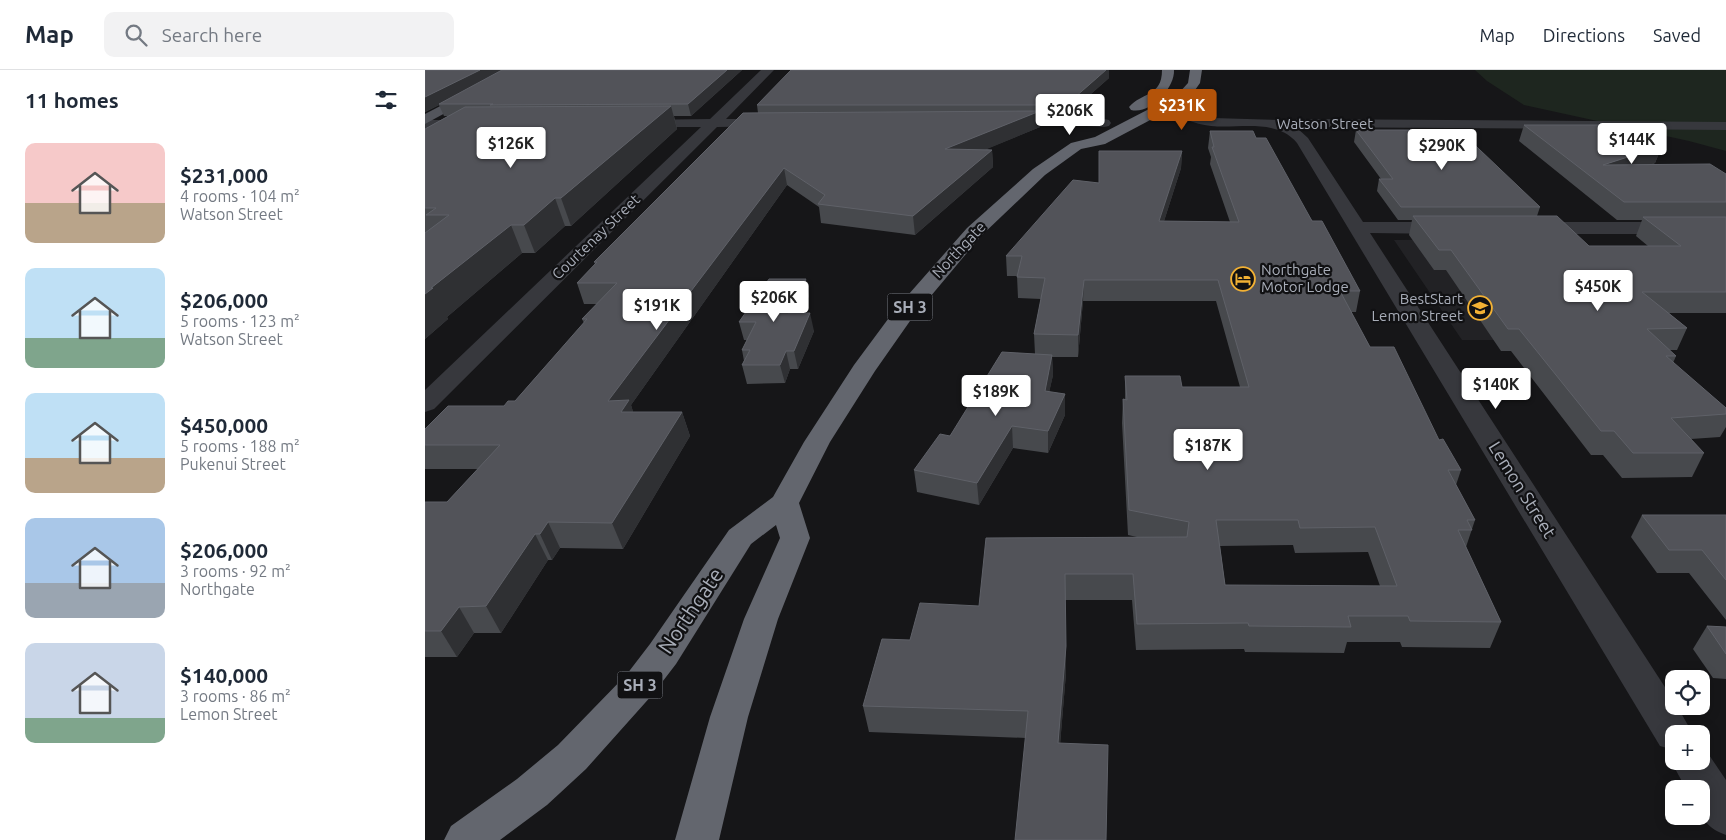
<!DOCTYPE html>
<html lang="en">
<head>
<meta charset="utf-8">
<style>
  body { margin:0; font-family:Ubuntu,sans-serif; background:#f2f2f3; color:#1f2937; height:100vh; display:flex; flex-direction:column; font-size:19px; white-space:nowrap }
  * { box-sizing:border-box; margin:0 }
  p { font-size:16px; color:#747a83 }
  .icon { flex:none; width:28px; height:28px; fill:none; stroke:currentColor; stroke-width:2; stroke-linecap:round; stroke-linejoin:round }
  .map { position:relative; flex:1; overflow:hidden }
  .drawer { display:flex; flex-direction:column; background:#fff; width:425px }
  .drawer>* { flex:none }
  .buttons { position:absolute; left:1240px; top:600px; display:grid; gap:10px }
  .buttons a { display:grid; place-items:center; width:45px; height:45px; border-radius:10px; background:#fff; box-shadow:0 2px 12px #0003; font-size:25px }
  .price { position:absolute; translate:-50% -42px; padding:0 11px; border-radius:5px; background:#fff; color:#222; font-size:16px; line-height:32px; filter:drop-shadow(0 1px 2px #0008) }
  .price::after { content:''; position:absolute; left:50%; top:30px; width:15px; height:11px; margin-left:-8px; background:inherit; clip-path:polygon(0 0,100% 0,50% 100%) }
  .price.current { background:#b45309; color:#fff }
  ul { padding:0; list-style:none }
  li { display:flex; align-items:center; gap:15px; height:125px; padding:0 25px }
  li span { display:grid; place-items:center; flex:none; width:140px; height:100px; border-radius:10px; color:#555 }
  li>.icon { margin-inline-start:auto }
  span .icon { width:60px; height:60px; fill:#fffc; stroke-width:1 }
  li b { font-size:21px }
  h2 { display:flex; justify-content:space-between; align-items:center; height:60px; padding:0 25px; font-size:21px }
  header { display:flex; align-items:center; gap:30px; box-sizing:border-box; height:70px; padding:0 25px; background:#fff; border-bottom:1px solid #e0e1e3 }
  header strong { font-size:24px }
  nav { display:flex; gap:28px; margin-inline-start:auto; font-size:18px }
  .search { width:350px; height:45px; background:#f2f2f3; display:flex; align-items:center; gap:12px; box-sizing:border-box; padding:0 18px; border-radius:10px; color:#747a83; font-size:19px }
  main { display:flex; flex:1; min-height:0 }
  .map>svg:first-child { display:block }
</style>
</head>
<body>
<header>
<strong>Map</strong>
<div class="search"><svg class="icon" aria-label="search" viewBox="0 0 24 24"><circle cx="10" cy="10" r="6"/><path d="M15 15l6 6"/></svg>Search here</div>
<nav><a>Map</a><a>Directions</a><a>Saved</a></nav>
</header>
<main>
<section class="drawer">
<h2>11 homes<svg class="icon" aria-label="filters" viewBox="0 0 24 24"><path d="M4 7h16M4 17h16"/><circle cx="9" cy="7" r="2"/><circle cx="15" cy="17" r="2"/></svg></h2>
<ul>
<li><span style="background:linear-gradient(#f6c9c9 60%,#b9a48a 0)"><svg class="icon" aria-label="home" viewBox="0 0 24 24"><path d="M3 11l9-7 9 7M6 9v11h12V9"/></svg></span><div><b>$231,000</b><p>4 rooms · 104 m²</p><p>Watson Street</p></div></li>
<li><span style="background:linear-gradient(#bfe0f5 70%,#7fa58c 0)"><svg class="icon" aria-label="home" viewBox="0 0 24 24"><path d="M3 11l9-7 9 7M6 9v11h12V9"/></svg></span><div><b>$206,000</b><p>5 rooms · 123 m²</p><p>Watson Street</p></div></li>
<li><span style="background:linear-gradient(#bfe0f5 65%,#b9a48a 0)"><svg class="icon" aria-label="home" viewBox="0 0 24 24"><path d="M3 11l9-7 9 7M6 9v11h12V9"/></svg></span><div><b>$450,000</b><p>5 rooms · 188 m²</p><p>Pukenui Street</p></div></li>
<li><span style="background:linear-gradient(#a9c7e8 65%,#9aa5b1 0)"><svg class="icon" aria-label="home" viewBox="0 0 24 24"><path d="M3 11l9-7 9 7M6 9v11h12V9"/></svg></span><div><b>$206,000</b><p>3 rooms · 92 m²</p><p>Northgate</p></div></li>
<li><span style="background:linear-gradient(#c9d6e8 75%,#7fa58c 0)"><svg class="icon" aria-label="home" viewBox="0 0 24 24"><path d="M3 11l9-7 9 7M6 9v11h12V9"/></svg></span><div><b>$140,000</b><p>3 rooms · 86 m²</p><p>Lemon Street</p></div></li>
</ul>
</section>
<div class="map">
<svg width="1301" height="770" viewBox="0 0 1301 770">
  <rect width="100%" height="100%" fill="#161618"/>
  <path fill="#222225" d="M1068,169L1157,270H1037L969,170Z"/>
  <path fill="#1e261f" d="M1050,0H1301V81L1264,71L1099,35L1062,11Z"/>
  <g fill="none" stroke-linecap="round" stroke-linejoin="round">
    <g fill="#37383d" fill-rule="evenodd">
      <path d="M336,0H349L301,49H346L351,50L353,53L351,56L292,57L9,339L0,342V320L276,57H214L209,56L207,53L209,50L285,49Z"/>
      <path d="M743,32L772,45L788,48L856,50L870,49L1301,52V60L871,57L883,68L938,152H1023L1029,154L1032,158L1029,162L1023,164L945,163L1249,631V636H1252L1268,664H1249V680L1235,676L872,73C851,48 814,59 786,56C769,54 753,47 738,39L736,36Z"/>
      <path d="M644,47L679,49L684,50L686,53L684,56L679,57L644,55L576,56L569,52L576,48Z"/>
      <path d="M0,50H46L51,51L53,54L51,57L46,58H0Z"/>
      <path d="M1106,152H1301V164H1106L1100,162L1097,158L1100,154Z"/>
      <path d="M1276,677L1280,679L1301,710V765C1275,755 1276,744 1276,719H1261L1246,691L1249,685V691H1276Z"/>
    </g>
    <path fill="#53555c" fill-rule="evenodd" d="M84,0H99L0,54V44Z"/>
    <g fill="#63666e" fill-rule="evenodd">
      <path d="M737,0H749C750,18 725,45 706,40L704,37C717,22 737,27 737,0Z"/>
      <path d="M765,0H777L775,13L763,30L680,74L656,79L620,105L556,166L485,251L450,301L405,372L374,433L385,468L353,549L323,647L294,770H250L285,647L319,549L355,468L351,455L326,474L251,594L228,624L161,699L122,735L75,770H19L26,756L92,709L133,675L202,604L225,574L304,460L348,427L379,372L429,295L469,241L542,158L608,99L646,73L670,67L753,24L763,13Z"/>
    </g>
  </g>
  <g fill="#47494d" fill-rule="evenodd">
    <path d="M0,0H317L266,46H249L252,59L146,156H140L110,183H97L22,247L23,249L0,269V59L23,46H19L14,35L0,42Z"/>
    <path d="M684,8L642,45H615V57L561,79L567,80L568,97L490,165L396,153L394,137L362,115L206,335L208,342H257L265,366L198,479L135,478L127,490H123L76,563H49L32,587H0V432H22L53,399H0V359L79,336L90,331L159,253L157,249L172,234H159L152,213L170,194L169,192L333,43L332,35Z"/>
    <path d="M1099,55L1237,76L1230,93L1226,95L1301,104V243H1244L1262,258L1252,280H1244L1251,286L1248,293L1301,338V357L1295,367L1266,369L1279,383L1267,407L1197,408L1178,385H1166L1086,281H1076L1021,200H1009L984,165L987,150H973L952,121L954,109H956L929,72L931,60L1115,137L1112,146L1164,176H1223L1211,166L1217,150H1192L1094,71Z"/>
    <path d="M785,61L831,68L935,221L931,242H926L945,277L1014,370L1036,400L1031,415L1050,450L1041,477L1076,552L1065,578L977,577L975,572H922L919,583L820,582L819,579L711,580L707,530H640L641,603L635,674L681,770L601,668L444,662L438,636L485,570L554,536L712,467L703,465L697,353L698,329H700V306L757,317H815L791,231H658L653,287H627L628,305L624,322L640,324V345L623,383L588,378L554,435L492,422L489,400L610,284L609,264L616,229L593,228L592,206H582L581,186L674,113L757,81L756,98L739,151L805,152L785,94L786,87L783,78ZM868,475L870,483L943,482L955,516L800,515L795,476Z"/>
    <path d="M384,226L376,243L389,261L373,299H365L360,313L322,314L317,295L319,291L317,280L322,270H319L314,252Z"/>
    <path d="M1217,445H1301V550L1264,503H1232L1206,467Z"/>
    <path d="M1282,556L1301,557V609L1288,608L1268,579Z"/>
  </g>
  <g fill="#2f3033">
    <path d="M55,0H80L14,34V35L0,42V27Z"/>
    <path d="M302,0H317L266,46L263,34Z"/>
    <path d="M681,0H684V8L642,45L641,35Z"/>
    <path d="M246,36L252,59L146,156L136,128Z"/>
    <path d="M615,41V57L521,96L520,79Z"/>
    <path d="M1237,76L1230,93L1173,112L1178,95Z"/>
    <path d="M567,80L568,97L490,165L488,146Z"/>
    <path d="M757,81L756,98L733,170L734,151Z"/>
    <path d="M359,98L362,115L206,335L212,354L205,366L183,331Z"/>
    <path d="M130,128L140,156L110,183L99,155Z"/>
    <path d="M86,155L97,183L22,247L23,249L0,269V224L6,218Z"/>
    <path d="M381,209L384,226L367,261L363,243Z"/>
    <path d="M659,210L658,231L653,287V265Z"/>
    <path d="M385,243L389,261L373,299L369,281Z"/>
    <path d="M361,281L365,299L360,313L355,295Z"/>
    <path d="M627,285L628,305L620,342V321Z"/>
    <path d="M640,324V345L623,383V361Z"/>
    <path d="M257,342L265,366L198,479L187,453Z"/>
    <path d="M587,356L588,378L554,435L552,413Z"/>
    <path d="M123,452L135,478L127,490L115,464Z"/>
    <path d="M110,464L123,490L76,563L61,536Z"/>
    <path d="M34,537L49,563L32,587L16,561Z"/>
    <path d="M641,576V603L633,700V673Z"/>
  </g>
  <g fill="#525359" stroke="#5f6168" fill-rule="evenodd">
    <path d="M0,0H55L0,27Z"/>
    <path d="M77,0H302L263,34L65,35L68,34H14Z"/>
    <path d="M366,0H681L641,35H332Z"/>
    <path d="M246,36L136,128H130L99,155H86L6,218H8L0,224V163L24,145H1L11,138H0V59L40,37Z"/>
    <path d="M615,41L520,79L567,80L488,146L393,134L400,125L359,98L183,331L204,330L196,342H257L187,453L123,452L115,464H110L61,536L34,537L16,561H0V432H22L75,375H0V359L23,336H79L83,331H90L162,249H157L192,213H152L172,192H169L318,43Z"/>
    <path d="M1099,55H1202L1237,76L1178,95L1285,94L1301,104V132H1199Z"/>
    <path d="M931,60H1034L1115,137H976L954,109H968Z"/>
    <path d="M785,61H828L831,68H841L887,151H897L935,221H915L945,277H969L1014,370L1018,369L1036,400H1023L1050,450H1042L1047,460H1033L1076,552L985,551L983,546H923L926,557L824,556L823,553L712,554L708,504H640L641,576L633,673L683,675L681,770H590L603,641L438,636L457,569L485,570L495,533L554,536L561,468L762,467L764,452L704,440L698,329L702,330L700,306H755L757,317H824L793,210H659L653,265L609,264L620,208L592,207L597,186H581L648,110L674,113V81H757L734,151L814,152L787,77H789ZM791,450H873L875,458L950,457L972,516L800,515Z"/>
    <path d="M988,146H1132L1164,176H1256L1218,147H1301V222H1217L1262,258L1222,259L1251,286H1241L1301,338V344L1246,348L1279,383H1208L1189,361H1176L1094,259H1083L1026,180H1014Z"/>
    <path d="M344,209H381L363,243H385L369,281H361L355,295H317L325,280H317L331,252H314Z"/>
    <path d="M577,282L627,285L620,321L640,324L623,361L587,356L552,413L489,400L515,364L525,366Z"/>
    <path d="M1217,445H1301V510L1277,480H1244Z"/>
    <path d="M1282,556L1301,557V584Z"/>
  </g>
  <defs>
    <g id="hotel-ring" transform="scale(1.25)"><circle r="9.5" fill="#111113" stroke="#f2b134" stroke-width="1.5"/><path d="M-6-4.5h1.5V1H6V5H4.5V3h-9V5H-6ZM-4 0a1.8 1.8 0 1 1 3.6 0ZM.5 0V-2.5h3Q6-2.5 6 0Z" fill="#f2b134"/></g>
    <g id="school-ring" transform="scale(1.25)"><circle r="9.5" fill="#111113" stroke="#f2b134" stroke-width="1.5"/><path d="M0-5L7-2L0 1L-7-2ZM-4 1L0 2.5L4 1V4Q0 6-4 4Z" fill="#f2b134"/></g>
  </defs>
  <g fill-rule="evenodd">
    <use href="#hotel-ring" x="818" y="209"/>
    <use href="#school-ring" x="1055" y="238"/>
  </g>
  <g text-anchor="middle" stroke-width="4.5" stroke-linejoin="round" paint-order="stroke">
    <g font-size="15" fill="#a8adb8" stroke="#111113">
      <text x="900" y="59">Watson Street</text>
      <text transform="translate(171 167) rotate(-44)" y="5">Courtenay Street</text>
      <text transform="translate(534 180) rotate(-47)" y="5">Northgate</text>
    </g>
    <g font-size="15" fill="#a8adb8" stroke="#111113" text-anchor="start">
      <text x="836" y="205">Northgate<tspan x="836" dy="17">Motor Lodge</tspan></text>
      <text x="1038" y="234" text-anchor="end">BestStart<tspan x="1038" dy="17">Lemon Street</tspan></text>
    </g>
    <g fill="#111113" stroke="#7b7e86" stroke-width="1">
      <rect x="462.5" y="223.5" width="45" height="27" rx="4"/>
      <rect x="192.5" y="601.5" width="45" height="27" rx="4"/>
    </g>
    <g font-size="16" font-weight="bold" fill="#a8adb8">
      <text x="485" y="243">SH 3</text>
      <text x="215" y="621">SH 3</text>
    </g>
    <g font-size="18" fill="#a8adb8" stroke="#111113">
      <text transform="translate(1097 420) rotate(58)" y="6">Lemon Street</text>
    </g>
    <g font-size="21" fill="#a8adb8" stroke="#111113">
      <text transform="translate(266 541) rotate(-56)" y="7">Northgate</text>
    </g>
  </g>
</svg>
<div class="buttons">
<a><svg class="icon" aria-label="locate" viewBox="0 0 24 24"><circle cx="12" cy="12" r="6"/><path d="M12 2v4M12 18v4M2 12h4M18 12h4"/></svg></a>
<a>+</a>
<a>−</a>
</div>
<b class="price current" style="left:757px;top:61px">$231K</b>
<b class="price" style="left:645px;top:66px">$206K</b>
<b class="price" style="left:1207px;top:95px">$144K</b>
<b class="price" style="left:86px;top:99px">$126K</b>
<b class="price" style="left:1017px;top:101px">$290K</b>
<b class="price" style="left:1173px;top:242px">$450K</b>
<b class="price" style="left:349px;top:253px">$206K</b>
<b class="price" style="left:232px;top:261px">$191K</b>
<b class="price" style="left:1071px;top:340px">$140K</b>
<b class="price" style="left:571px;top:347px">$189K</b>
<b class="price" style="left:783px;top:401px">$187K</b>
</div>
</main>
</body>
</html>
